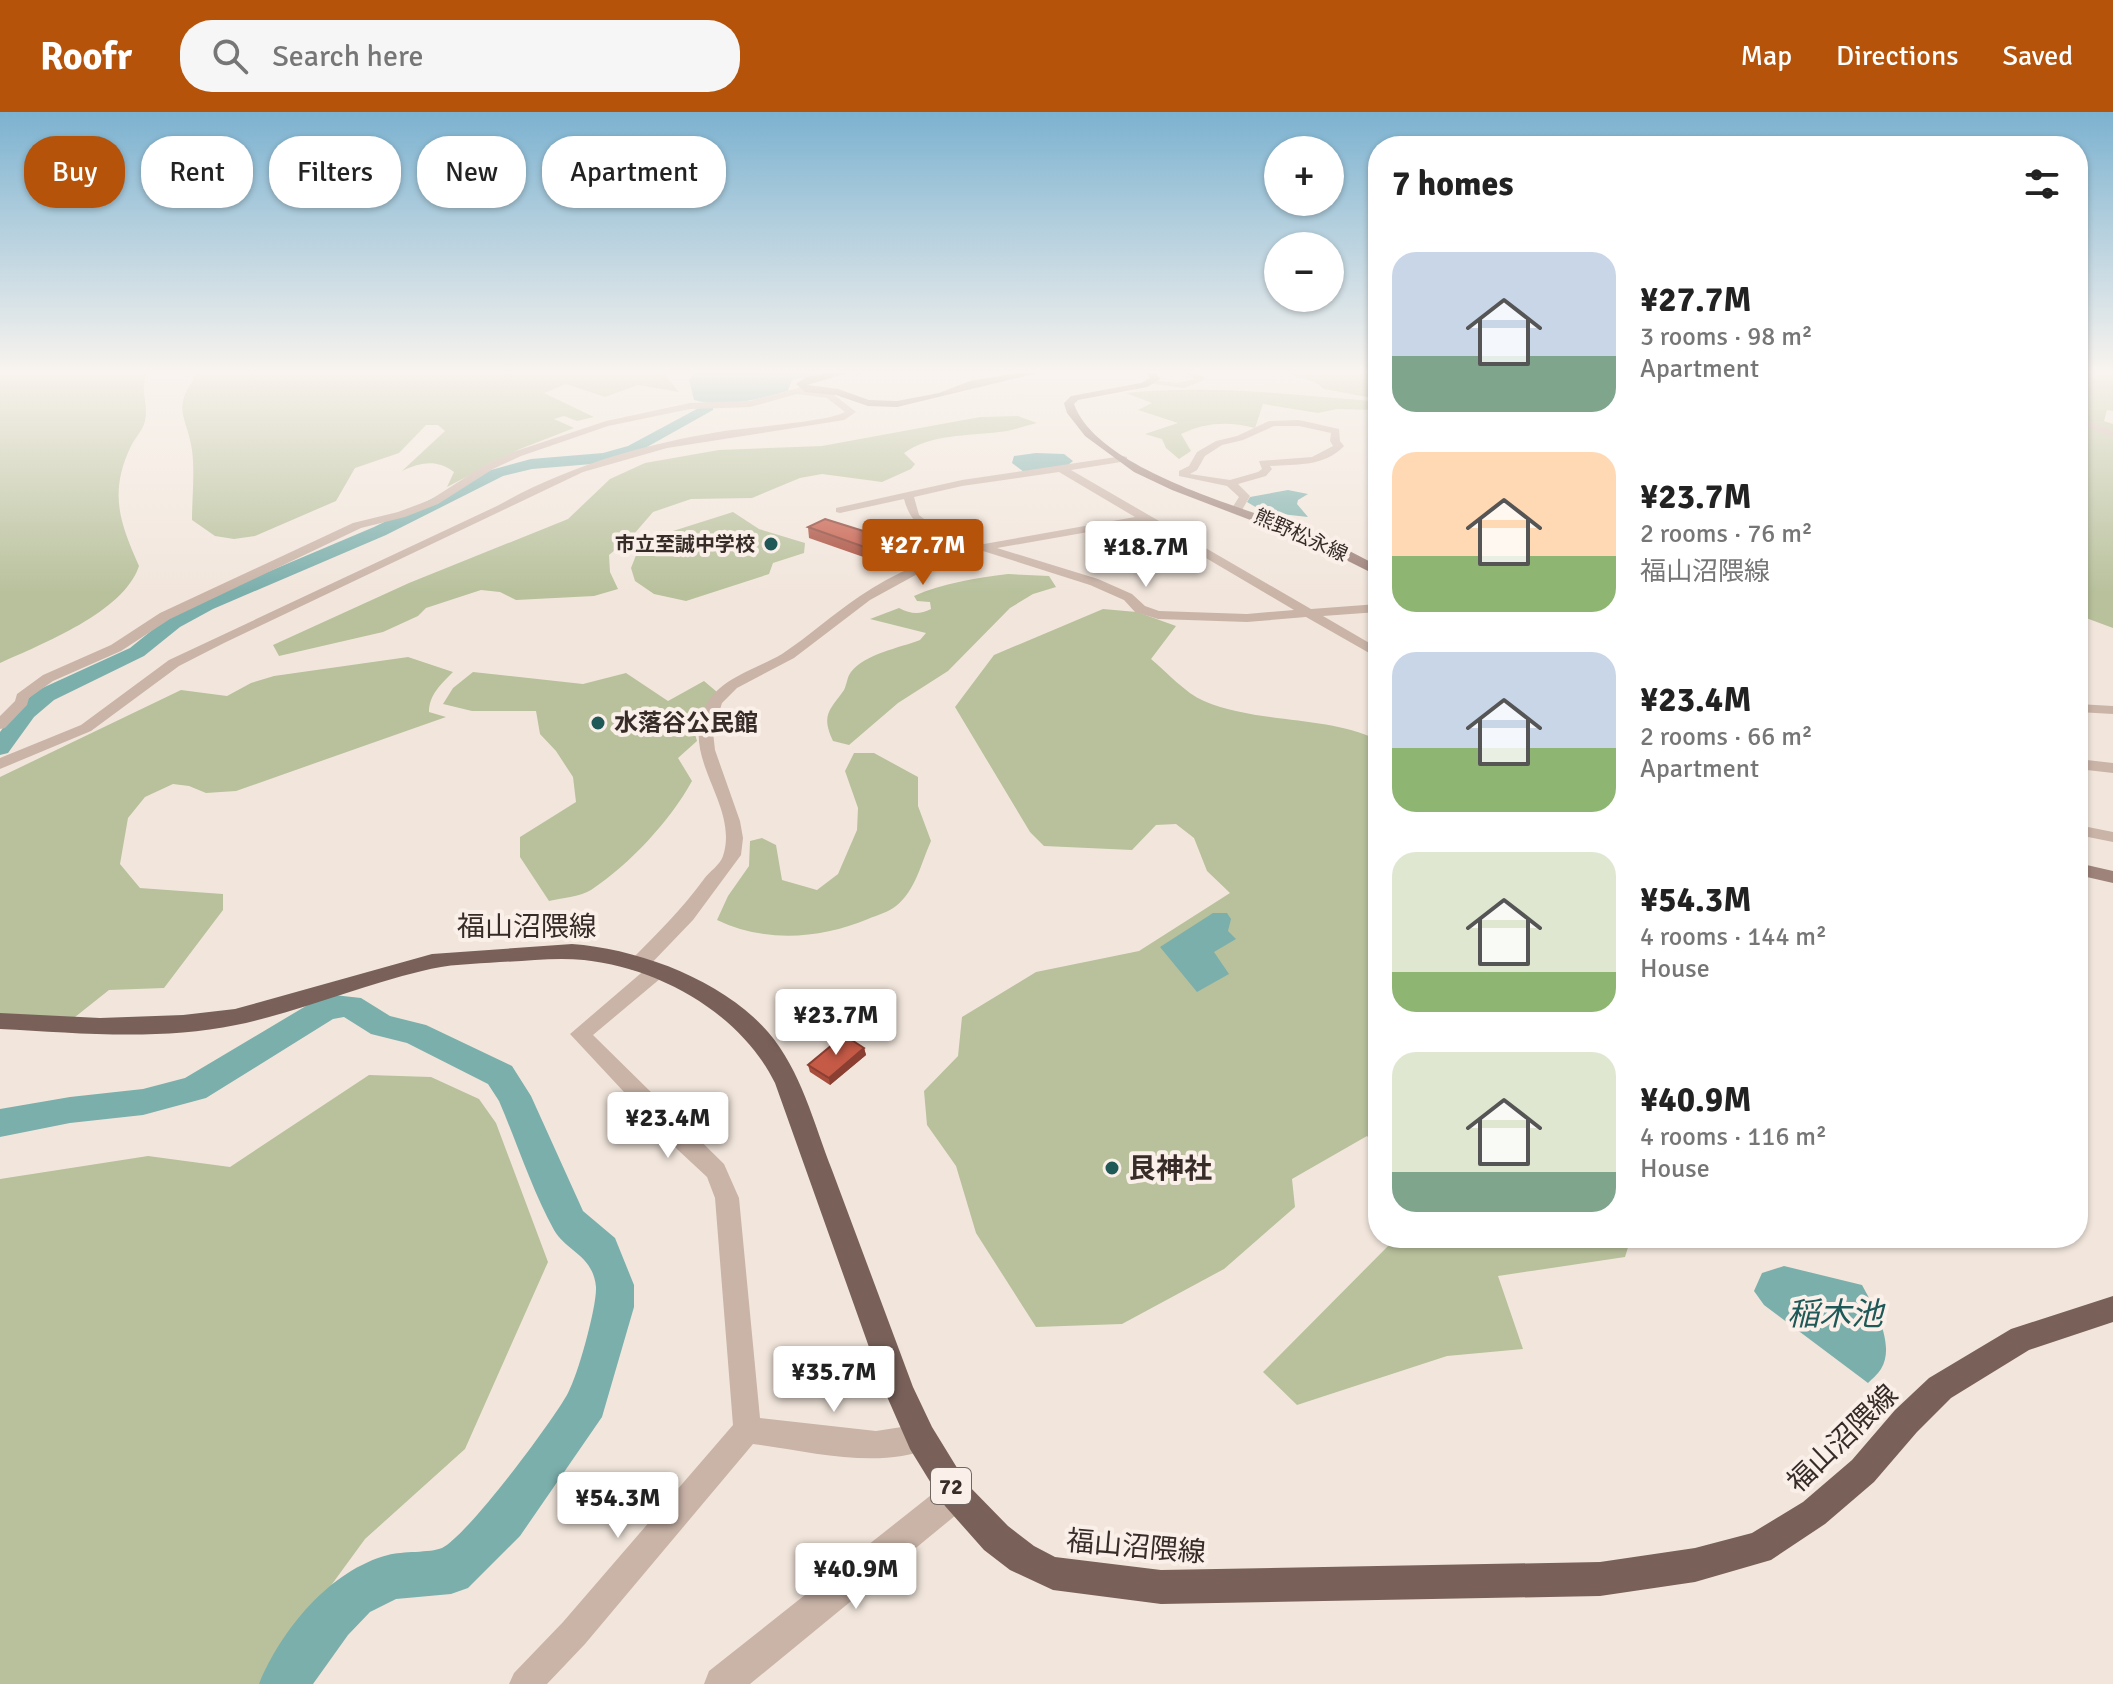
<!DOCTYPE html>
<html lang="en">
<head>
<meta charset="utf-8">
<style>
  body { margin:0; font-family:Signika,"Noto Sans JP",sans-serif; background:#f6f6f6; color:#222; height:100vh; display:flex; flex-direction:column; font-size:30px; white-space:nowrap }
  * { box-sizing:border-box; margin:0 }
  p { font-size:26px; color:#767676 }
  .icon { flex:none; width:44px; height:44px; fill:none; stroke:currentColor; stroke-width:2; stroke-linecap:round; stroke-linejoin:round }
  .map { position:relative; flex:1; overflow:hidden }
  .sheet { position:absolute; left:1368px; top:24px; width:720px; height:1112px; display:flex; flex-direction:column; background:#fff; border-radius:32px; box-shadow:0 2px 6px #0004 }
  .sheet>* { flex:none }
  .guide { position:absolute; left:24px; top:24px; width:760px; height:72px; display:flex; gap:16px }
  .tools { position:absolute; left:1264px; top:24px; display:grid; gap:16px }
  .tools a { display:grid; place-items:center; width:80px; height:80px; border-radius:50%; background:#fff; box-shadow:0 2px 6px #0004; font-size:40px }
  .price { position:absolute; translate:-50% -68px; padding:0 18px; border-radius:8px; background:#fff; color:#222; font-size:26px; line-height:52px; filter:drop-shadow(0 2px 4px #0008) }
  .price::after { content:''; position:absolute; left:50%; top:48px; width:24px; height:18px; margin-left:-12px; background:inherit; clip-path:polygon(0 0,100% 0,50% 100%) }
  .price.on { background:#b45309; color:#fff }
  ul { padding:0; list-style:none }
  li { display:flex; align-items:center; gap:24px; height:200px; padding:0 24px }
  li span { display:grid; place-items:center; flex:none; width:224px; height:160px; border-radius:24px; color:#555 }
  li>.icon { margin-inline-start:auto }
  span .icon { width:96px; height:96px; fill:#fffc; stroke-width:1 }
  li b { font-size:34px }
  h2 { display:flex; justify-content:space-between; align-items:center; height:96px; padding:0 24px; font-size:34px }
  .chip { padding:0 28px; border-radius:32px; background:#fff; box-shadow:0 2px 6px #0004; font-size:28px; line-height:72px }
  .chip.on { background:#b45309; color:#fff }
  header { display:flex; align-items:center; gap:48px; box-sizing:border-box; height:112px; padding:0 40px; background:#b45309; color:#fff }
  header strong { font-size:38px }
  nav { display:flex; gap:44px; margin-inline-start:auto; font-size:28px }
  .search { width:560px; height:72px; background:#f6f6f6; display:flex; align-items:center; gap:20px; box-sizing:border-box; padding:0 28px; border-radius:32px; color:#767676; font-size:30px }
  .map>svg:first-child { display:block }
</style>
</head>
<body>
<header>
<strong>Roofr</strong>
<div class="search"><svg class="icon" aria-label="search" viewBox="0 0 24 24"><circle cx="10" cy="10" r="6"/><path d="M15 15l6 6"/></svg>Search here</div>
<nav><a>Map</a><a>Directions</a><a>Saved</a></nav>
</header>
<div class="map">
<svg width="2113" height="1572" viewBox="0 0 2113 1572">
  <rect width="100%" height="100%" fill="#f2e6dc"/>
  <g fill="#b8c19c">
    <path d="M0,261H147C139,278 149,292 145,309C143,318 134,327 130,336C109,382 120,411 139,454C124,500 42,532 0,551Z"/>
    <path d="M198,261H670L666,264L679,280L638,273L605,285L566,272L544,281L594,305L577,309L564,304L554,307L574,316L520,337L447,375L454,360C437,347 421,350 402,359L445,319L438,313H426L399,341L355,356L336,389L255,424L234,427L215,424L192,408C192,385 195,361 192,338C187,303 170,298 198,261Z"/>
    <path d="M1286,261H1378V298L1337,297L1318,301L1263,292L1255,316C1229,309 1205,310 1181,322L1191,339L1179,347L1166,336L1162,327L1145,322L1178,311L1138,298L1152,291L1126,281C1211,273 1286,282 1371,289L1372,286L1324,277L1315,270Z"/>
    <path d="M2078,261H2113V299L2107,298L2104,309L2113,312V516L2078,503Z"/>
    <path d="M1018,304L1037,311C1024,314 1011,319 999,320C967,324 931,322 904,341L915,352L911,357L882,370L822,362L800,366L752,386L691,387L653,400L634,422L609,443L610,460L618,477L594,484L516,488L500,480L481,478L426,496L418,504L383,520L279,544L273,533L409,471L568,407L610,367L645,351L719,338L822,334L980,305Z"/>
    <path d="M733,400L759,417L805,431L804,441L773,451L769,462L686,489L654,482L635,469L631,456L640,433L673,419Z"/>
    <path d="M1008,462L1049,464L1056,475L1033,482L1010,496L948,559L898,591L849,633L833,629C821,603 829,599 844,578C847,572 847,565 851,560C865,542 899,536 920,528L926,521L870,507L899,496C911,502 919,503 931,497L930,490L917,489L914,484C942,471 977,466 1008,462Z"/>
    <path d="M1103,497L1137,500L1176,514L1151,547C1167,560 1185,581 1204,589C1258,612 1326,603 1378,628V1035L1367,1024L1292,1067L1295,1095L1224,1157L1122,1212L1036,1215L976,1121L956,1054L927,1013L924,979L958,944L962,905L1036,860L1139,839L1230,781L1207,759L1194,726L1176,712L1156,713L1132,738L1044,734L1030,720L955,595L994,543Z"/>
    <path d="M408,545L453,560C441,572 429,583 429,600L446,605L236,679L206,681L189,674L173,672L145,685L128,706L120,752L140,776L223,782V798L164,876L109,878L70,909L0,903V665L181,578L227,584L251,571L274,564Z"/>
    <path d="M473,560L583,572L626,561L668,589L704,569L717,580L695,622L697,629L678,646L692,669C670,709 629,753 591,778C580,785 561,786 549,789L520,745V725L576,690L573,665L556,639L540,622L536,599H472L443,592L453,576Z"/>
    <path d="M854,641H874L918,665V694L931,729C921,751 916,778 896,794C889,800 877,803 868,807C820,827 765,831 717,808L728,784L749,754L750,729L762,726L776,733L782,768L817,778L838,762L857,718L858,696L845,659Z"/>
    <path d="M369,963L431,965L479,987L496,1011L548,1150L465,1337L365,1427L259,1572H0V1067L148,1044L230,1055Z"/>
    <path d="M1396,1126H1631L1625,1145L1498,1164L1523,1237L1447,1244L1297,1293L1263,1260Z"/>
  </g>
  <g fill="#7bafac">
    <path d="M695,261H825L792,268L788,279C758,287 724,297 694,288L689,268Z"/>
    <path d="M1036,341L1064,342L1073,349L1068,353L1024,360L1012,351L1014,344Z"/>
    <path d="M1288,378L1308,382L1298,388L1297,392L1308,405L1264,400L1247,390L1250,385Z"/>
    <path d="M1213,801H1227L1231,807L1228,819L1236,827L1214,840L1229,862L1197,880L1160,835Z"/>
    <path d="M1784,1154L1862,1173C1874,1195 1896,1232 1881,1257C1878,1262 1872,1267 1868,1271L1764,1193L1754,1179L1762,1161Z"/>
  </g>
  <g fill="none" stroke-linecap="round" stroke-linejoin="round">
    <g fill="#7bafac" fill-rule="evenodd">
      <path d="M708,291L713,292V298L638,340L604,351L532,357L503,364L386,423L213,497L180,515L144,544L54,588L34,605L8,641L0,643V620L18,595L38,578L130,536L166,507L199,489L374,415L491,358L531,347L603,341L628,334Z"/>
      <path d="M334,883L361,886L390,904L426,913L512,954L531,984L583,1099L615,1126L634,1173V1195L602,1305L520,1424L468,1476L451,1482L396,1487L370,1500L348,1523L313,1572H259C281,1518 330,1458 388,1443C402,1439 430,1441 442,1436C468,1423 553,1309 568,1281C578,1263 597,1194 596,1175C593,1143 567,1140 554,1118C532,1078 517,1031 499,989L488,972L407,931L371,922L344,905L333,907L206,986L143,1003L70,1011L0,1025V997L70,985L143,977L185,966L311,891Z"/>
    </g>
    <g fill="#cab4a8" fill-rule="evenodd">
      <path d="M853,261H863L857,264Z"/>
      <path d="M1185,261H1196L1206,267L1184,276L1147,271L1151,268L1177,271L1195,267Z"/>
      <path d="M805,274L808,279L833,282L856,300L844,308L667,336L583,360L224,531L179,554L91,619L0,657V646L81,613L169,548L497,394C568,354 643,332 724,319C750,315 826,310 845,300L827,286L797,282L750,295L690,297L608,314L521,344L493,357L438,392L405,405L361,416L170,507L121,539L53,569L29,586L27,593L5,616L0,617V604L15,589L17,582L43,563L111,533L160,501L353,411L398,400L430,388L485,353L513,340L606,309L690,291L750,289Z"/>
      <path d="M2078,305L2113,319V325L2078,311Z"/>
      <path d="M1299,308L1339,317L1340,329L1344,334C1324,355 1297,352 1270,354L1272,357L1266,364L1238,372L1250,384L1242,398L1232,396L1239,385L1227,374L1179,364V359L1189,354L1197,340L1216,329L1237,324L1269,309ZM1274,314H1299L1331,321L1330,329L1333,334L1312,345L1259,349L1262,357L1258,360L1230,368L1190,362L1197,358L1205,344L1222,333L1243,328Z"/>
      <path d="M1123,344L1127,345V349L1071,358L1311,497L1378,492V500L1323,504L1378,536V546L1306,505L1247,510L1158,507L1135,500L1124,488L1090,473L983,439L921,460L870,488L794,546L737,576L722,591L713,620L715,638L740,709L743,726L741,743L693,808L645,858H631L628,853L631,848C657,822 682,797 704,767C710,759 720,753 723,744C739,695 685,652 702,602C714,567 753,559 782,542C809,524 833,502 860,484C894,461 932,445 971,435C940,425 913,422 904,387L840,401L836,400V396L962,368ZM1059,360L1135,405L984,432L938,418L919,403L914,385L962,374ZM1145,410L1294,498L1247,502L1159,499L1145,494L1132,482L1098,467L997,436Z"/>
      <path d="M2078,592L2113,594V602L2078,600Z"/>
      <path d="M2078,647L2113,651V661L2078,657Z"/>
      <path d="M2078,713L2113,720V730L2078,723Z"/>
      <path d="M654,854L661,856L664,861L661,866L593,923L724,1052L739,1086L760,1306L876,1319L921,1312L931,1316L935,1326L931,1336C877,1358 809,1339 753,1332L585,1532L547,1572H509L514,1561L563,1510L733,1313L715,1086L707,1065L678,1038L570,922L647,856Z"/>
    </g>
    <path fill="#cab4a8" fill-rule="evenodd" d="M956,1367L967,1372L972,1383L967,1394L750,1572H704L709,1559L945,1372Z"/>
    <g fill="#9e837a" fill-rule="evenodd">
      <path d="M826,261H847L807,273L838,277L869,288L897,289L939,281L970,269L1017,261H1038L897,295L868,294L836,283L805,280L796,272L806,265Z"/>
      <path d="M1147,261H1157L1160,267L1147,275L1078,288L1074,292C1097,356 1235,393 1295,415C1324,426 1351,439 1378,454V464L1318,434L1172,378L1134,360L1085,324L1067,301L1064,291L1071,284L1141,271L1150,266Z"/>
      <path d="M2078,751L2113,759V771L2078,763Z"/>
    </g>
    <path fill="#79615a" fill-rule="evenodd" d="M572,832C639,837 723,868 768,920C801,958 814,1012 832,1058C859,1130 886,1203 913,1275L932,1315L967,1372L1008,1414L1034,1434L1055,1445L1161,1458L1600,1450L1695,1436L1752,1421L1803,1390L1852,1348L1895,1298L1929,1266L2011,1217L2113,1184V1210L2029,1238L1951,1286L1917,1320L1874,1370L1825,1412L1771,1448L1695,1470L1600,1484L1161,1492L1053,1478L1010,1458L984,1438L945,1394L910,1337L885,1280L775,971C741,902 660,856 584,848C556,845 528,849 500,850C474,852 447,852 422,859C359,874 299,900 236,913C159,929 77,921 0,917V901L100,906L183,903L235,897L432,842Z"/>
  </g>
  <g fill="#a94d3d">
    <path d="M808,415L889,427L890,438L872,448L809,426Z"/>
    <path d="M864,936L866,943L830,973L810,960L808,953Z"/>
  </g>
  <g fill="#8a3f32">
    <path d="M889,427L890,438L872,448L870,437Z"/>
    <path d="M864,936L866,943L830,973L829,966Z"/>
  </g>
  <g fill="#c55a47" stroke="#8a3f32" stroke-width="2">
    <path d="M825,407L889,427L870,437L808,415Z"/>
    <path d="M844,923L864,936L829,966L808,953Z"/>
  </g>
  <linearGradient id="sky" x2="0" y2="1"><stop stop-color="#7cb2d0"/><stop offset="0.54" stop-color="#f9f4ef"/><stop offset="1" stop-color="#f9f4ef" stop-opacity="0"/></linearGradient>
  <rect width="2113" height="481" fill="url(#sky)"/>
  <g fill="#1e5857" stroke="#faf0e9" stroke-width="3">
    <circle cx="771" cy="432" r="8"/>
    <circle cx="598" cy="611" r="8"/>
    <circle cx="1112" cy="1056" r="8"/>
  </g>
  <g text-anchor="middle" stroke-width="8" stroke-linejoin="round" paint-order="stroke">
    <g font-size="20" fill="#372c28" stroke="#faf0e9">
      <text transform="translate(1301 423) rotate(24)" y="7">熊野松永線</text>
    </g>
    <g font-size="20" font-weight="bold" fill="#372c28" stroke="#faf0e9" text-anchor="end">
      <text x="755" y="439">市立至誠中学校</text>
    </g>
    <rect fill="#faf0e9" stroke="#726762" stroke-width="2" x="931" y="1356" width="40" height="36" rx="6"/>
    <g font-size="22" font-weight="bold" fill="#372c28">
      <text x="951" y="1382">72</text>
    </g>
    <g font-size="24" font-weight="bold" fill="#372c28" stroke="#faf0e9" text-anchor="start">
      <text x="614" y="619">水落谷公民館</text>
    </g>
    <g font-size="28" fill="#372c28" stroke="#faf0e9">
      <text x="527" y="824">福山沼隈線</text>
      <text transform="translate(1842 1326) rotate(-44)" y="10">福山沼隈線</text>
      <text transform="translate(1136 1434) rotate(5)" y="10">福山沼隈線</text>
    </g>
    <g font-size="28" font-weight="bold" fill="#372c28" stroke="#faf0e9" text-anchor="start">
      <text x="1128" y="1066">艮神社</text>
    </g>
    <g font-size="32" font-style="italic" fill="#1e5857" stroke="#faf0e9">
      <text x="1835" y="1213">稲木池</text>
    </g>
  </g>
</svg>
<div class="tools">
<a>+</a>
<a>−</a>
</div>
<b class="price on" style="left:923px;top:475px">¥27.7M</b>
<b class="price" style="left:1146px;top:477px">¥18.7M</b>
<b class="price" style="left:836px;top:945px">¥23.7M</b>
<b class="price" style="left:668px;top:1048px">¥23.4M</b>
<b class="price" style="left:834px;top:1302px">¥35.7M</b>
<b class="price" style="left:618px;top:1428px">¥54.3M</b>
<b class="price" style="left:856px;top:1499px">¥40.9M</b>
<div class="guide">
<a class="chip on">Buy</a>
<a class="chip">Rent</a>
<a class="chip">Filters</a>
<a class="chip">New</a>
<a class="chip">Apartment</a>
</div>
<section class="sheet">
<h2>7 homes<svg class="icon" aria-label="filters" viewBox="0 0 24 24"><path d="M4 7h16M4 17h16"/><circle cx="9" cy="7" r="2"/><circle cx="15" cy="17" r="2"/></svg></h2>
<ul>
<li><span style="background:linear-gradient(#c9d6e8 65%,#7fa58c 0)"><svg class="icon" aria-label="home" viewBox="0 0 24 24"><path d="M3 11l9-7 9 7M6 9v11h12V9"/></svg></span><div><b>¥27.7M</b><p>3 rooms · 98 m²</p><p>Apartment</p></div></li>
<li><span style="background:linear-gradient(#ffd9b3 65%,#8fb573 0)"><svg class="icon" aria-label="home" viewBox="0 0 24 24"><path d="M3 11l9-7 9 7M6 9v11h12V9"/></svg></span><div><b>¥23.7M</b><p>2 rooms · 76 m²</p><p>福山沼隈線</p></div></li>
<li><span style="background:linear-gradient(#c9d6e8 60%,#8fb573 0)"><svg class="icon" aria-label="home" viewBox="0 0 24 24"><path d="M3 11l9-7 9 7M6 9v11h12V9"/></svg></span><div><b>¥23.4M</b><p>2 rooms · 66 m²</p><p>Apartment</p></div></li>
<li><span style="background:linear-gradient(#dfe7d0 75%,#8fb573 0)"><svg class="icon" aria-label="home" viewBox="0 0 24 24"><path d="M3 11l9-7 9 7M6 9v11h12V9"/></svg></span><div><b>¥54.3M</b><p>4 rooms · 144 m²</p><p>House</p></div></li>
<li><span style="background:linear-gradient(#dfe7d0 75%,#7fa58c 0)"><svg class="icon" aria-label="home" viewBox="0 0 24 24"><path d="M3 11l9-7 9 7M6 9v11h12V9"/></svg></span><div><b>¥40.9M</b><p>4 rooms · 116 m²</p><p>House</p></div></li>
</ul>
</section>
</div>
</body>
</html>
